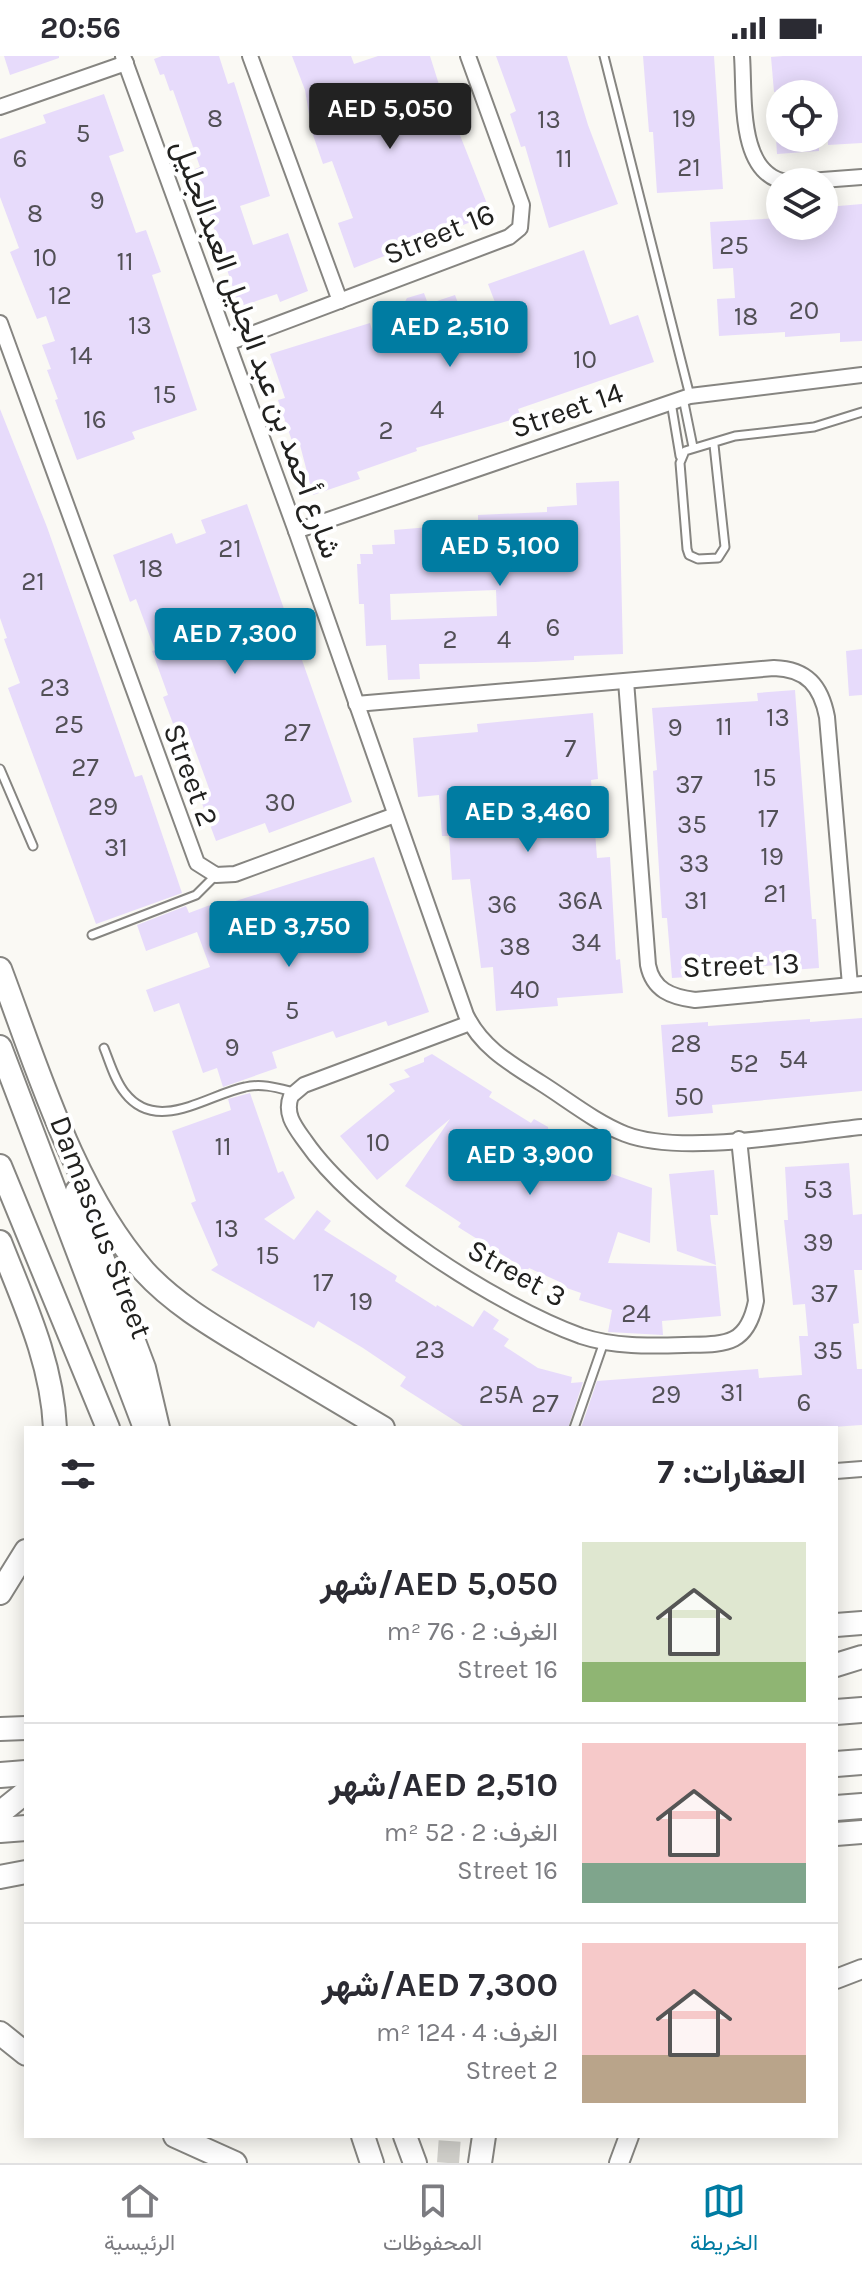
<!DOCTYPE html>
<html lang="ar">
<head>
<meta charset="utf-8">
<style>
  body { margin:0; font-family:Karla,Vazirmatn,sans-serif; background:#f2f2f3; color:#2b2b33; direction:rtl; height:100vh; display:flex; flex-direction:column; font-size:30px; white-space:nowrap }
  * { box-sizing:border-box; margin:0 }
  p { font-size:26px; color:#7c7c81 }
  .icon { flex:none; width:44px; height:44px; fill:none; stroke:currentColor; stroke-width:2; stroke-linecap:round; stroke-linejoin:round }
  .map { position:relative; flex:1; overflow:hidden; direction:ltr }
  .drawer { position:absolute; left:24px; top:1370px; width:814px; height:712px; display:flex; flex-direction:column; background:#fff; border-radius:0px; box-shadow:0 4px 20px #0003; direction:rtl }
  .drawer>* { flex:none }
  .controls { position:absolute; left:766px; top:24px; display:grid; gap:16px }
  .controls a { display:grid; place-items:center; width:72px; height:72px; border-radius:50%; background:#fff; box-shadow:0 4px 20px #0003; font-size:40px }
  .price { position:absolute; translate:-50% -68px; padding:0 18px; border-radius:8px; background:#007ca2; color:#fff; font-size:26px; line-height:52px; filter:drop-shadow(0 2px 4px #0008) }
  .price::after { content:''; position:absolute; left:50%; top:48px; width:24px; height:18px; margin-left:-12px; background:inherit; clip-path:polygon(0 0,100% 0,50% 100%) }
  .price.current { background:#222; color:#fff }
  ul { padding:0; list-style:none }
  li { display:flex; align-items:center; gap:24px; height:200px; padding:0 32px }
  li+li { border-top:2px solid #e1e1e2 }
  li span { display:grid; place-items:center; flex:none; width:224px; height:160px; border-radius:0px; color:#555 }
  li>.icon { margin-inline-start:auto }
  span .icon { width:96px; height:96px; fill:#fffc; stroke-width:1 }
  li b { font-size:34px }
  h2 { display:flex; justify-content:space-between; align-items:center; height:96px; padding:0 32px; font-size:34px }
  .status { display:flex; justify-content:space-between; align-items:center; height:56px; padding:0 40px; background:#fff; direction:ltr }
  .status svg { height:22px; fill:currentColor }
  .tab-bar { display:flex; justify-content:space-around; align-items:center; height:112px; border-top:2px solid #e1e1e2; background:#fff; font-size:22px; color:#7c7c81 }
  .tab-bar a { display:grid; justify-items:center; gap:4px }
  .tab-bar .current { color:#007ca2 }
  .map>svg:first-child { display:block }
</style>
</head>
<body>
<div class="status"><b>20:56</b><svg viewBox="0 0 49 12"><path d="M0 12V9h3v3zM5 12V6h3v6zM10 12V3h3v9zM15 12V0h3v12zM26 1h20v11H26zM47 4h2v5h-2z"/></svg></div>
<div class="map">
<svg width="862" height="2107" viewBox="0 0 862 2107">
  <rect width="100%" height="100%" fill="#faf9f4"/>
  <g fill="#e7dbfb" fill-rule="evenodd">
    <path d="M4,0H59V2L10,19Z"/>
    <path d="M162,0H219L228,28L234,26L270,140L240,150L253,189L288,177L308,235L280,246L277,238L239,251L195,113L200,111L173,34L170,35L164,18L160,19L154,3Z"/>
    <path d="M292,0H351L354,8L378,0H430L452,70L456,69L491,158L354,212L338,167L353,162L332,105L323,108L312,76L305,34Z"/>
    <path d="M496,0H567L588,69L618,148L549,172L525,90L521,91L510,58L516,55Z"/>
    <path d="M643,0H714L723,133L657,137L653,76H649Z"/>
    <path d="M783,0H862V87L828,89L824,32L774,36L771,1Z"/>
    <path d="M104,38L124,95L109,100L136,177L146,174L161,216L152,219L197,354L132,376L135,383L77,404L55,344L58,343L47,314L51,313L42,289L55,285L46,260L37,263L10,196L19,192L0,141V83L46,67L43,59Z"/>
    <path d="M776,82H818L819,95L777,98Z"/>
    <path d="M862,148V285L840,286V277L785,281V276L719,280L717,243L735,242L733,212L713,213L710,166L780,162V170H828L827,151Z"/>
    <path d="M584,194L610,269L638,259L654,306L518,353L521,361L416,392L417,395L357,416L360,423L313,439L300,389L294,391L278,344L285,342L270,298L370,267L377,290L394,247L402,251L407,242L424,237L428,248L455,239L461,255L467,253L468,258L496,249L488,228Z"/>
    <path d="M0,353L47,471L135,721L142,719L182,837L96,868L8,632L20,627L4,583L7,582L0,562Z"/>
    <path d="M619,425L623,598L574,600V604L535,606L419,608L420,623L388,624L386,589L366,590L364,548H359L357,508H361L360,498H373L372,489L395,488L394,474L478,467V459L547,456V451L577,449L576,427ZM496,534L497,560L391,564L390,538Z"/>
    <path d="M247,448L352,746L269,777L265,767L216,785L200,742L211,738L186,669L175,673L163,641L168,639L152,595L155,594L136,543L130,546L113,499L172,477L176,488L206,477L201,464Z"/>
    <path d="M862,593V639L849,640L846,595Z"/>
    <path d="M795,634L812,863H816L819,912L777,915L776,909L716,914L717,919L672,922L667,862H662L660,830L653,715L657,714L652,652L758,645L757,637Z"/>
    <path d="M593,657L598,723L591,724L597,802L610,801L616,904L620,903L623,937L557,942L558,950L496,955L493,911L481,912L470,823L452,824L449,780H442L439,739L418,741L413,682L478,676L477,668Z"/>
    <path d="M374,801L429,956L388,970L386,965L336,982L333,975L272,996L277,1012L223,1031L217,1012L203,1017L179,947L154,956L146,934L210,911L197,876L146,895L137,869L186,850L189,857L218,846L220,850Z"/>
    <path d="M862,962V1035L712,1049L713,1057L668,1061L661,969L708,966V970L810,963V966Z"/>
    <path d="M432,998L492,1036L489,1041L531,1067L534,1063L548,1071L549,1081L569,1093L573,1086L606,1107L601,1114L652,1132L650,1187L618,1176L608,1207L716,1210L721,1260L662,1265L663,1279L608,1276L612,1254L579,1244L581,1237L561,1230L562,1227L529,1212L526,1218L512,1210L514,1206L458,1171L461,1167L405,1130L450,1063L377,1124L340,1080L395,1035L389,1028L410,1021L404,1014L424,1006V1002Z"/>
    <path d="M250,1037L278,1117L283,1115L295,1142L264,1163L294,1184L317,1154L331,1165L324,1174L397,1220L395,1225L436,1251L437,1249L473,1271L484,1254L499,1264L493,1273L509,1283L504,1290L538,1312L572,1321L571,1327L583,1326L568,1372H466L400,1330L406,1321L363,1292L318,1265L314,1272L211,1214L218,1209L191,1147L196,1145L172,1075L231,1054L228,1043Z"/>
    <path d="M849,1107L853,1159L862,1158V1214H854L859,1267L853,1268L857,1313H862V1369L817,1372H581L597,1325L758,1313L759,1322L802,1319L799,1280H808L805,1248L793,1249L784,1164H788L785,1111Z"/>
    <path d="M714,1114L718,1159H710L716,1209L677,1195L669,1118Z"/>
  </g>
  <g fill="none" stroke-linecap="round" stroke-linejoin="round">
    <path stroke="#cfcec9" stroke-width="22" stroke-dasharray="22 11" stroke-linecap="butt" d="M448,2107L450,2080"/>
    <g stroke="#868581" stroke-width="11">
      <g id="service">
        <path d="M604,0L690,340"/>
        <path d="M683,342L693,391"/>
        <path d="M671,346L680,400"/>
        <path d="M714,389L725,491L718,502L698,503L689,499L687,493L680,407L685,395L735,380L814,371L862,356"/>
        <path d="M0,713L33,790"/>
        <path d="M92,879L196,839L216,819"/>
        <path d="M104,992C110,1007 115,1025 125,1037C157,1078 207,1039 245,1031C262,1027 278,1032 294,1036"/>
        <path d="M574,1372L604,1286"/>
      </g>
    </g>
    <g stroke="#868581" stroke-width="18">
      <g id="minor">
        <path d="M123,0L296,475L466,959C482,992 511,1008 541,1027C568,1044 595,1066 625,1078C682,1100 799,1077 862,1071"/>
        <path d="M250,0L340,245"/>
        <path d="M742,0C745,39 737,119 787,126"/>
        <path d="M0,51L126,7"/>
        <path d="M796,126L862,121"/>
        <path d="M0,267L197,807L216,819L235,818L395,759"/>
        <path d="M228,287L509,181L520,172L522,149L468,0"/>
        <path d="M296,475L690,340L862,319"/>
        <path d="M626,625L648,909C653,934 671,941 695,944L862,928"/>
        <path d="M356,648L774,612C807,613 821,630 827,661L850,929"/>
        <path d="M470,967L304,1029L291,1040C284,1058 295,1071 305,1085C356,1159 496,1249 581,1280C614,1291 649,1290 684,1289C724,1288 747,1291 756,1245L739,1083"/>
        <path d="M836,1415L862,1413"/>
      </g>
    </g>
    <g stroke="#868581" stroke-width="22">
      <g id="tertiary">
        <path d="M836,1923L862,1913"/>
        <path d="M619,2107L629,2080"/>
      </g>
    </g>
    <g stroke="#868581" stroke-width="26">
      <g id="primary">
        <path d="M0,913C37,1011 74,1136 144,1215C174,1248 214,1271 252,1294C296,1320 339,1346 383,1372"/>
        <path d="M0,991L145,1372"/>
        <path d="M0,1110L108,1372"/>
        <path d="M77,1135L144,1312L158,1372"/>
        <path d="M0,1186C24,1247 52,1306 55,1372"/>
        <path d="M0,1537L26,1495"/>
        <path d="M836,1569L862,1567"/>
        <path d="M836,1609L862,1601"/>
        <path d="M0,1673L26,1672"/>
        <path d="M0,1757L26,1736"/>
        <path d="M836,1778L862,1776"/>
        <path d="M0,1821L26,1816"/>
        <path d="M0,1977L26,1998"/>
        <path d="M175,2080L235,2107"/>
        <path d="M363,2080L372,2107"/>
        <path d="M405,2080L415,2107"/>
        <path d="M480,2107L484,2080"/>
      </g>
    </g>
    <g stroke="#868581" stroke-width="28">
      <g id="motorway">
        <path d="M836,1656L862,1654"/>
        <path d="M836,1708L862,1706"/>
        <path d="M0,1719L26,1717"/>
        <path d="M836,1752L862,1750"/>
        <path d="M0,1774L26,1772"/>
      </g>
    </g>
    <use href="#service" stroke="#fff" stroke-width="7"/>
    <use href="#minor" stroke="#fff" stroke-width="14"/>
    <use href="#tertiary" stroke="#fff" stroke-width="18"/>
    <use href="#primary" stroke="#fff" stroke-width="22"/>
    <use href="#motorway" stroke="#fff" stroke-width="24"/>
  </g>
  <g text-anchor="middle" stroke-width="8" stroke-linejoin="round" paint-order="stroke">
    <g font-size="26" fill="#525056">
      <text x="215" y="71">8</text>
      <text x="684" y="71">19</text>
      <text x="549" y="72">13</text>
      <text x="83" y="86">5</text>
      <text x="20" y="111">6</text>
      <text x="564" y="111">11</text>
      <text x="689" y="120">21</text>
      <text x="97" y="153">9</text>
      <text x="35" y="166">8</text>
      <text x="734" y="198">25</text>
      <text x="45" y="210">10</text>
      <text x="125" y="214">11</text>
      <text x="60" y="248">12</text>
      <text x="804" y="263">20</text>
      <text x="746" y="269">18</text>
      <text x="140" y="278">13</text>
      <text x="81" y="308">14</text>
      <text x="585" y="312">10</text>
      <text x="165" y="347">15</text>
      <text x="437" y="362">4</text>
      <text x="95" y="372">16</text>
      <text x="386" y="383">2</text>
      <text x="230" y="501">21</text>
      <text x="151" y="521">18</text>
      <text x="33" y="534">21</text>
      <text x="553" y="580">6</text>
      <text x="450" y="592">2</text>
      <text x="504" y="592">4</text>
      <text x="55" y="640">23</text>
      <text x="778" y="670">13</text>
      <text x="69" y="677">25</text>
      <text x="724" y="679">11</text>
      <text x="675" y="680">9</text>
      <text x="297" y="685">27</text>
      <text x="570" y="701">7</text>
      <text x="85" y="720">27</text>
      <text x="765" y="730">15</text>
      <text x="689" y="737">37</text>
      <text x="280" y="755">30</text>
      <text x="103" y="759">29</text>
      <text x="768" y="771">17</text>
      <text x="692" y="777">35</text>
      <text x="116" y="800">31</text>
      <text x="772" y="809">19</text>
      <text x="694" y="816">33</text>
      <text x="775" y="846">21</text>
      <text x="580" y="853">36A</text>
      <text x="696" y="853">31</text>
      <text x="502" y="857">36</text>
      <text x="586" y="895">34</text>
      <text x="515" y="899">38</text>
      <text x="525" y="942">40</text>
      <text x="292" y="963">5</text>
      <text x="686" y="996">28</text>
      <text x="232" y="1000">9</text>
      <text x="793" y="1012">54</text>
      <text x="744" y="1016">52</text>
      <text x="689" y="1049">50</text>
      <text x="378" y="1095">10</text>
      <text x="223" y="1099">11</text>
      <text x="818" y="1142">53</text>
      <text x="227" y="1181">13</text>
      <text x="818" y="1195">39</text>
      <text x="268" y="1208">15</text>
      <text x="323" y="1235">17</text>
      <text x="824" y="1246">37</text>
      <text x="361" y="1254">19</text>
      <text x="636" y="1266">24</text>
      <text x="430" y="1302">23</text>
      <text x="828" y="1303">35</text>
      <text x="732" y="1345">31</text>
      <text x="501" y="1347">25A</text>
      <text x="666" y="1347">29</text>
      <text x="804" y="1355">6</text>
      <text x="545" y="1356">27</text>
    </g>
    <g font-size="30" fill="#21211f" stroke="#fff">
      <text transform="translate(439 178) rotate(-22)" y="10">Street 16</text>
      <text transform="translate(257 293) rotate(70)" y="10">شارع أحمد بن عبد الجليل العبدالجليل</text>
      <text transform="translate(567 354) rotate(-19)" y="10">Street 14</text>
      <text transform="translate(191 719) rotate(70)" y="10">Street 2</text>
      <text transform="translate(741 909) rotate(-2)" y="10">Street 13</text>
      <text transform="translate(101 1171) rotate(69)" y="10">Damascus Street</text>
      <text transform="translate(517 1217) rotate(29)" y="10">Street 3</text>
    </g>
  </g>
</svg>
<div class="controls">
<a><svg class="icon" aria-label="locate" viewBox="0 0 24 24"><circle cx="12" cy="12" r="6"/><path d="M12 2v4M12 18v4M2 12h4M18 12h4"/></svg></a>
<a><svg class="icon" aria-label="layers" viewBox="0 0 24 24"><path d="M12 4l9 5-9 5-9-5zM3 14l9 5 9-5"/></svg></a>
</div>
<b class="price current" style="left:390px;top:95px">AED 5,050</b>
<b class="price" style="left:450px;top:313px">AED 2,510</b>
<b class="price" style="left:500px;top:532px">AED 5,100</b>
<b class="price" style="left:235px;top:620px">AED 7,300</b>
<b class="price" style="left:528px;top:798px">AED 3,460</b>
<b class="price" style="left:289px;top:913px">AED 3,750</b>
<b class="price" style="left:530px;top:1141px">AED 3,900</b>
<section class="drawer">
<h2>العقارات: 7<svg class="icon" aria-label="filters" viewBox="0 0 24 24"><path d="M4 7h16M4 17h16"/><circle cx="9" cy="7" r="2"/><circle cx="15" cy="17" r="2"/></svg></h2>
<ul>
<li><span style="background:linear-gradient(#dfe7d0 75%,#8fb573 0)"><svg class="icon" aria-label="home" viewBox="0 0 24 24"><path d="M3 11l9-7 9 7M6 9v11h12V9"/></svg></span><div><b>AED 5,050/شهر</b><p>الغرف: 2 · 76 m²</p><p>Street 16</p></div></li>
<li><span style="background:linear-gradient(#f6c9c9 75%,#7fa58c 0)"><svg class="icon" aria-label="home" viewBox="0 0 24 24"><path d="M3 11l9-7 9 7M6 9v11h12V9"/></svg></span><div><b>AED 2,510/شهر</b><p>الغرف: 2 · 52 m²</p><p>Street 16</p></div></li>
<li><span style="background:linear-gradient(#f6c9c9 70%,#b9a48a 0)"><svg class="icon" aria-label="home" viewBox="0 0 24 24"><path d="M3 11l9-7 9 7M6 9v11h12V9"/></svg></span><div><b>AED 7,300/شهر</b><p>الغرف: 4 · 124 m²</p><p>Street 2</p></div></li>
</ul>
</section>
</div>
<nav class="tab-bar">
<a class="current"><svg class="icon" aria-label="map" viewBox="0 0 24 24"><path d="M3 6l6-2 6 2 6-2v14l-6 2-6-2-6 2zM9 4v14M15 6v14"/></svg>الخريطة</a>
<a><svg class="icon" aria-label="saved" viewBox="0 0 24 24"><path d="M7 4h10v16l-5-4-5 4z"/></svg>المحفوظات</a>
<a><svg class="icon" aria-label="home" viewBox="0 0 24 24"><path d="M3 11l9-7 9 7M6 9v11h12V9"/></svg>الرئيسية</a>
</nav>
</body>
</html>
